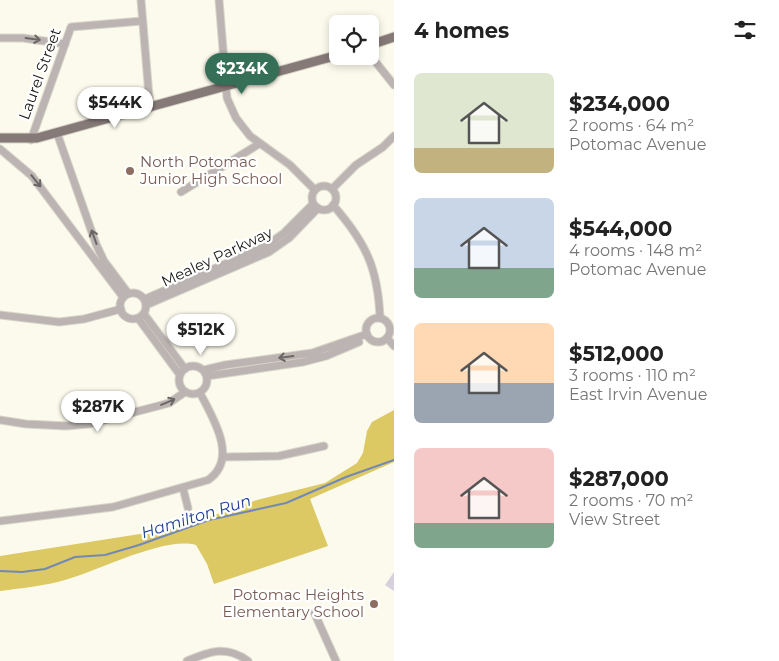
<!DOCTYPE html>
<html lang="en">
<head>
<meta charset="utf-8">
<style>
  body { margin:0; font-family:Montserrat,sans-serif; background:#f2f2f2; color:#222; height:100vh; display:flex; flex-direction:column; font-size:19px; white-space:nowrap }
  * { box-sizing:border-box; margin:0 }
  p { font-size:16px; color:#767676 }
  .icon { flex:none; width:28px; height:28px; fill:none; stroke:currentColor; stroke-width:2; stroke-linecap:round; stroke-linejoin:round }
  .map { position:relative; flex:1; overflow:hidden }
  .sheet { display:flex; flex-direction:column; background:#fff; width:385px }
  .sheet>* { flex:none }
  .tools { position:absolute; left:329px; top:15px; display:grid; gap:10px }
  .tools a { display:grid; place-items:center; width:50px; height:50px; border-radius:8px; background:#fff; box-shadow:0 2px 8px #0003; font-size:25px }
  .price { position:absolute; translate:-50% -42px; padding:0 11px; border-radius:18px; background:#fff; color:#222; font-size:16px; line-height:32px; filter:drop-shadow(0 1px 2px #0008) }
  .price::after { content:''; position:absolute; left:50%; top:30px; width:15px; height:11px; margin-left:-8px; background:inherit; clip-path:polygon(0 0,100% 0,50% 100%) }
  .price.on { background:#366f57; color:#fff }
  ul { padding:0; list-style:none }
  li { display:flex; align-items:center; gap:15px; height:125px; padding:0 20px }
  li span { display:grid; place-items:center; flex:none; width:140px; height:100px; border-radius:8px; color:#555 }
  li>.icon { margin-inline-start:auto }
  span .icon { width:60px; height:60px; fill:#fffc; stroke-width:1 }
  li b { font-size:21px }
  h2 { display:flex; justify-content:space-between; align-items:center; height:60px; padding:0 20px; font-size:21px }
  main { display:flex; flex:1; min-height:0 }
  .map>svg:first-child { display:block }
</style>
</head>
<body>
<main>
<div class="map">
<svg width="394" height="661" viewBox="0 0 394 661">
  <rect width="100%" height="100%" fill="#fcfaec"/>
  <path fill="#dcc963" d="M394,410V462L310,499L328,546L214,584L207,564L196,545C165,536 100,570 68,579C46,586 22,588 0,591V556L178,528L257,500L325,483L357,463L363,453L367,431L372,422Z"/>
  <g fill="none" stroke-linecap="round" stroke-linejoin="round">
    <path stroke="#7388b5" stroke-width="2" d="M0,571L22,572L45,569L75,557L105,555L139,545L209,520L286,503L346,477L394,460"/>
  </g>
  <path fill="#d5d0dc" d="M394,572V591L385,585Z"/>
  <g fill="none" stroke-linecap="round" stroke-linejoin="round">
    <g stroke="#d8d6ca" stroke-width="9">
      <g id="minor">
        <path d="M141,0L150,108"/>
        <path d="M219,0L227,98L236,118L250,136L290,165L314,189"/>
        <path d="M0,38H23L65,44"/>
        <path d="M370,55L394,85"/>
        <path d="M57,133L96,244L104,261L128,293"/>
        <path d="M31,140L71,27L142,21"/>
        <path d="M0,149L32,176L123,297"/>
        <circle cx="324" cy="198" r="12"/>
        <path d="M332,189L356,165L383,147L394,136"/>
        <path d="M181,192L259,144"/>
        <path d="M333,205C366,243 378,268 380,318"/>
        <circle cx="133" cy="306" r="13"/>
        <path d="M145,299L266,246L284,233L313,204"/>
        <path d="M146,305L269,252L289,238L318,208"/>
        <path d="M144,314L185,369"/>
        <path d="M0,315L59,322L84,319L121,309"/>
        <circle cx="378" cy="330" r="12"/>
        <path d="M138,318L180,375"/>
        <path d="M387,338L394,346"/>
        <circle cx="193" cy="380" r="14"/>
        <path d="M204,370L225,365L312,353L367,334"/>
        <path d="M207,376L303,362L326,356L359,342"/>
        <path d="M0,420L26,424L66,426L89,424L158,406L169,403L185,392"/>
        <path d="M223,457L279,456L324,446"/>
        <path d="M183,488L188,508"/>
        <path d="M0,521L113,507L208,480C239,459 213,418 200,393"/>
        <path d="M314,612L336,661"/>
        <path d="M187,661C210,651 227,645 248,661"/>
      </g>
    </g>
    <g stroke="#d8d6ca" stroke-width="11">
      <g id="major">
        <path d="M370,45L394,37"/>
        <path d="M0,138H37L338,55"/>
      </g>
    </g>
    <use href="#minor" stroke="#bbb4b3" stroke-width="7"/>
    <use href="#major" stroke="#867a78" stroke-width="9"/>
  </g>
  <defs><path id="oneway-shaft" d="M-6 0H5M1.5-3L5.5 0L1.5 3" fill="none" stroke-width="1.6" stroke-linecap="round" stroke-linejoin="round" transform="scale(1.25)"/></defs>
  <g stroke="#6a6664">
    <use href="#oneway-shaft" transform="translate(33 39) rotate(8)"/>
    <use href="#oneway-shaft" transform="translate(36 181) rotate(51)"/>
    <use href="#oneway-shaft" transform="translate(94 237) rotate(-110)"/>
    <use href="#oneway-shaft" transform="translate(286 357) rotate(172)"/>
    <use href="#oneway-shaft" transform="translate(168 402) rotate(-23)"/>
  </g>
  <g fill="#8d6e63" stroke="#fff" stroke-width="2">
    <circle cx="130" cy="171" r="5"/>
    <circle cx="374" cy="604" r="5"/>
  </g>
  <g text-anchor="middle" stroke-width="4.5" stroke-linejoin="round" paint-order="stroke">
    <g font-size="15" fill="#1a1915" stroke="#fff">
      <text transform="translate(40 74) rotate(-70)" y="5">Laurel Street</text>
      <text transform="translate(217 257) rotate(-25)" y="5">Mealey Parkway</text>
    </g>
    <g font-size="15" fill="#785e54" stroke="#fff" text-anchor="start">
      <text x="140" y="167">North Potomac<tspan x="140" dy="17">Junior High School</tspan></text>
      <text x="364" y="600" text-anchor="end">Potomac Heights<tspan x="364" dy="17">Elementary School</tspan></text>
    </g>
    <g font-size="16" font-style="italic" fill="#1c3f9a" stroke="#fff">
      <text transform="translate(196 516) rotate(-17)" y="6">Hamilton Run</text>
    </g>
  </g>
</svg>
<div class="tools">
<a><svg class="icon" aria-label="locate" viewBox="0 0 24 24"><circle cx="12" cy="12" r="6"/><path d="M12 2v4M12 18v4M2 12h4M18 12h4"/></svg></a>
</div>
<b class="price on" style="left:242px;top:95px">$234K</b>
<b class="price" style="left:115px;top:129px">$544K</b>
<b class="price" style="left:201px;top:356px">$512K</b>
<b class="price" style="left:98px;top:433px">$287K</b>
</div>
<section class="sheet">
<h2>4 homes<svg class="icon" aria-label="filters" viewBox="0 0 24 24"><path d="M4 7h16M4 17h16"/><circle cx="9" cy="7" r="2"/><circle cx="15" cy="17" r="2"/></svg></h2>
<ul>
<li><span style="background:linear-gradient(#dfe7d0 75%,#c2b280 0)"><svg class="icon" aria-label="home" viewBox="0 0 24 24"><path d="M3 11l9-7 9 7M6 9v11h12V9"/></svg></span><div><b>$234,000</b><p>2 rooms · 64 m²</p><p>Potomac Avenue</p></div></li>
<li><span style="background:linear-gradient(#c9d6e8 70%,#7fa58c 0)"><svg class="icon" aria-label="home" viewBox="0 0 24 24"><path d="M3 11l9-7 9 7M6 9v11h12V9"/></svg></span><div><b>$544,000</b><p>4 rooms · 148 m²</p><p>Potomac Avenue</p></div></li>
<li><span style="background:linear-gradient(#ffd9b3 60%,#9aa5b1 0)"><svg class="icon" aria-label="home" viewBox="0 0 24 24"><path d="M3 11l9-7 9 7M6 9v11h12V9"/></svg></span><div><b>$512,000</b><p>3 rooms · 110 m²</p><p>East Irvin Avenue</p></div></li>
<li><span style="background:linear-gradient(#f6c9c9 75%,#7fa58c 0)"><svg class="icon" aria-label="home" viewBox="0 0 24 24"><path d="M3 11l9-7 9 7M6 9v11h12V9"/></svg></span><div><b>$287,000</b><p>2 rooms · 70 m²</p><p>View Street</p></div></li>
</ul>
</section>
</main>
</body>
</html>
